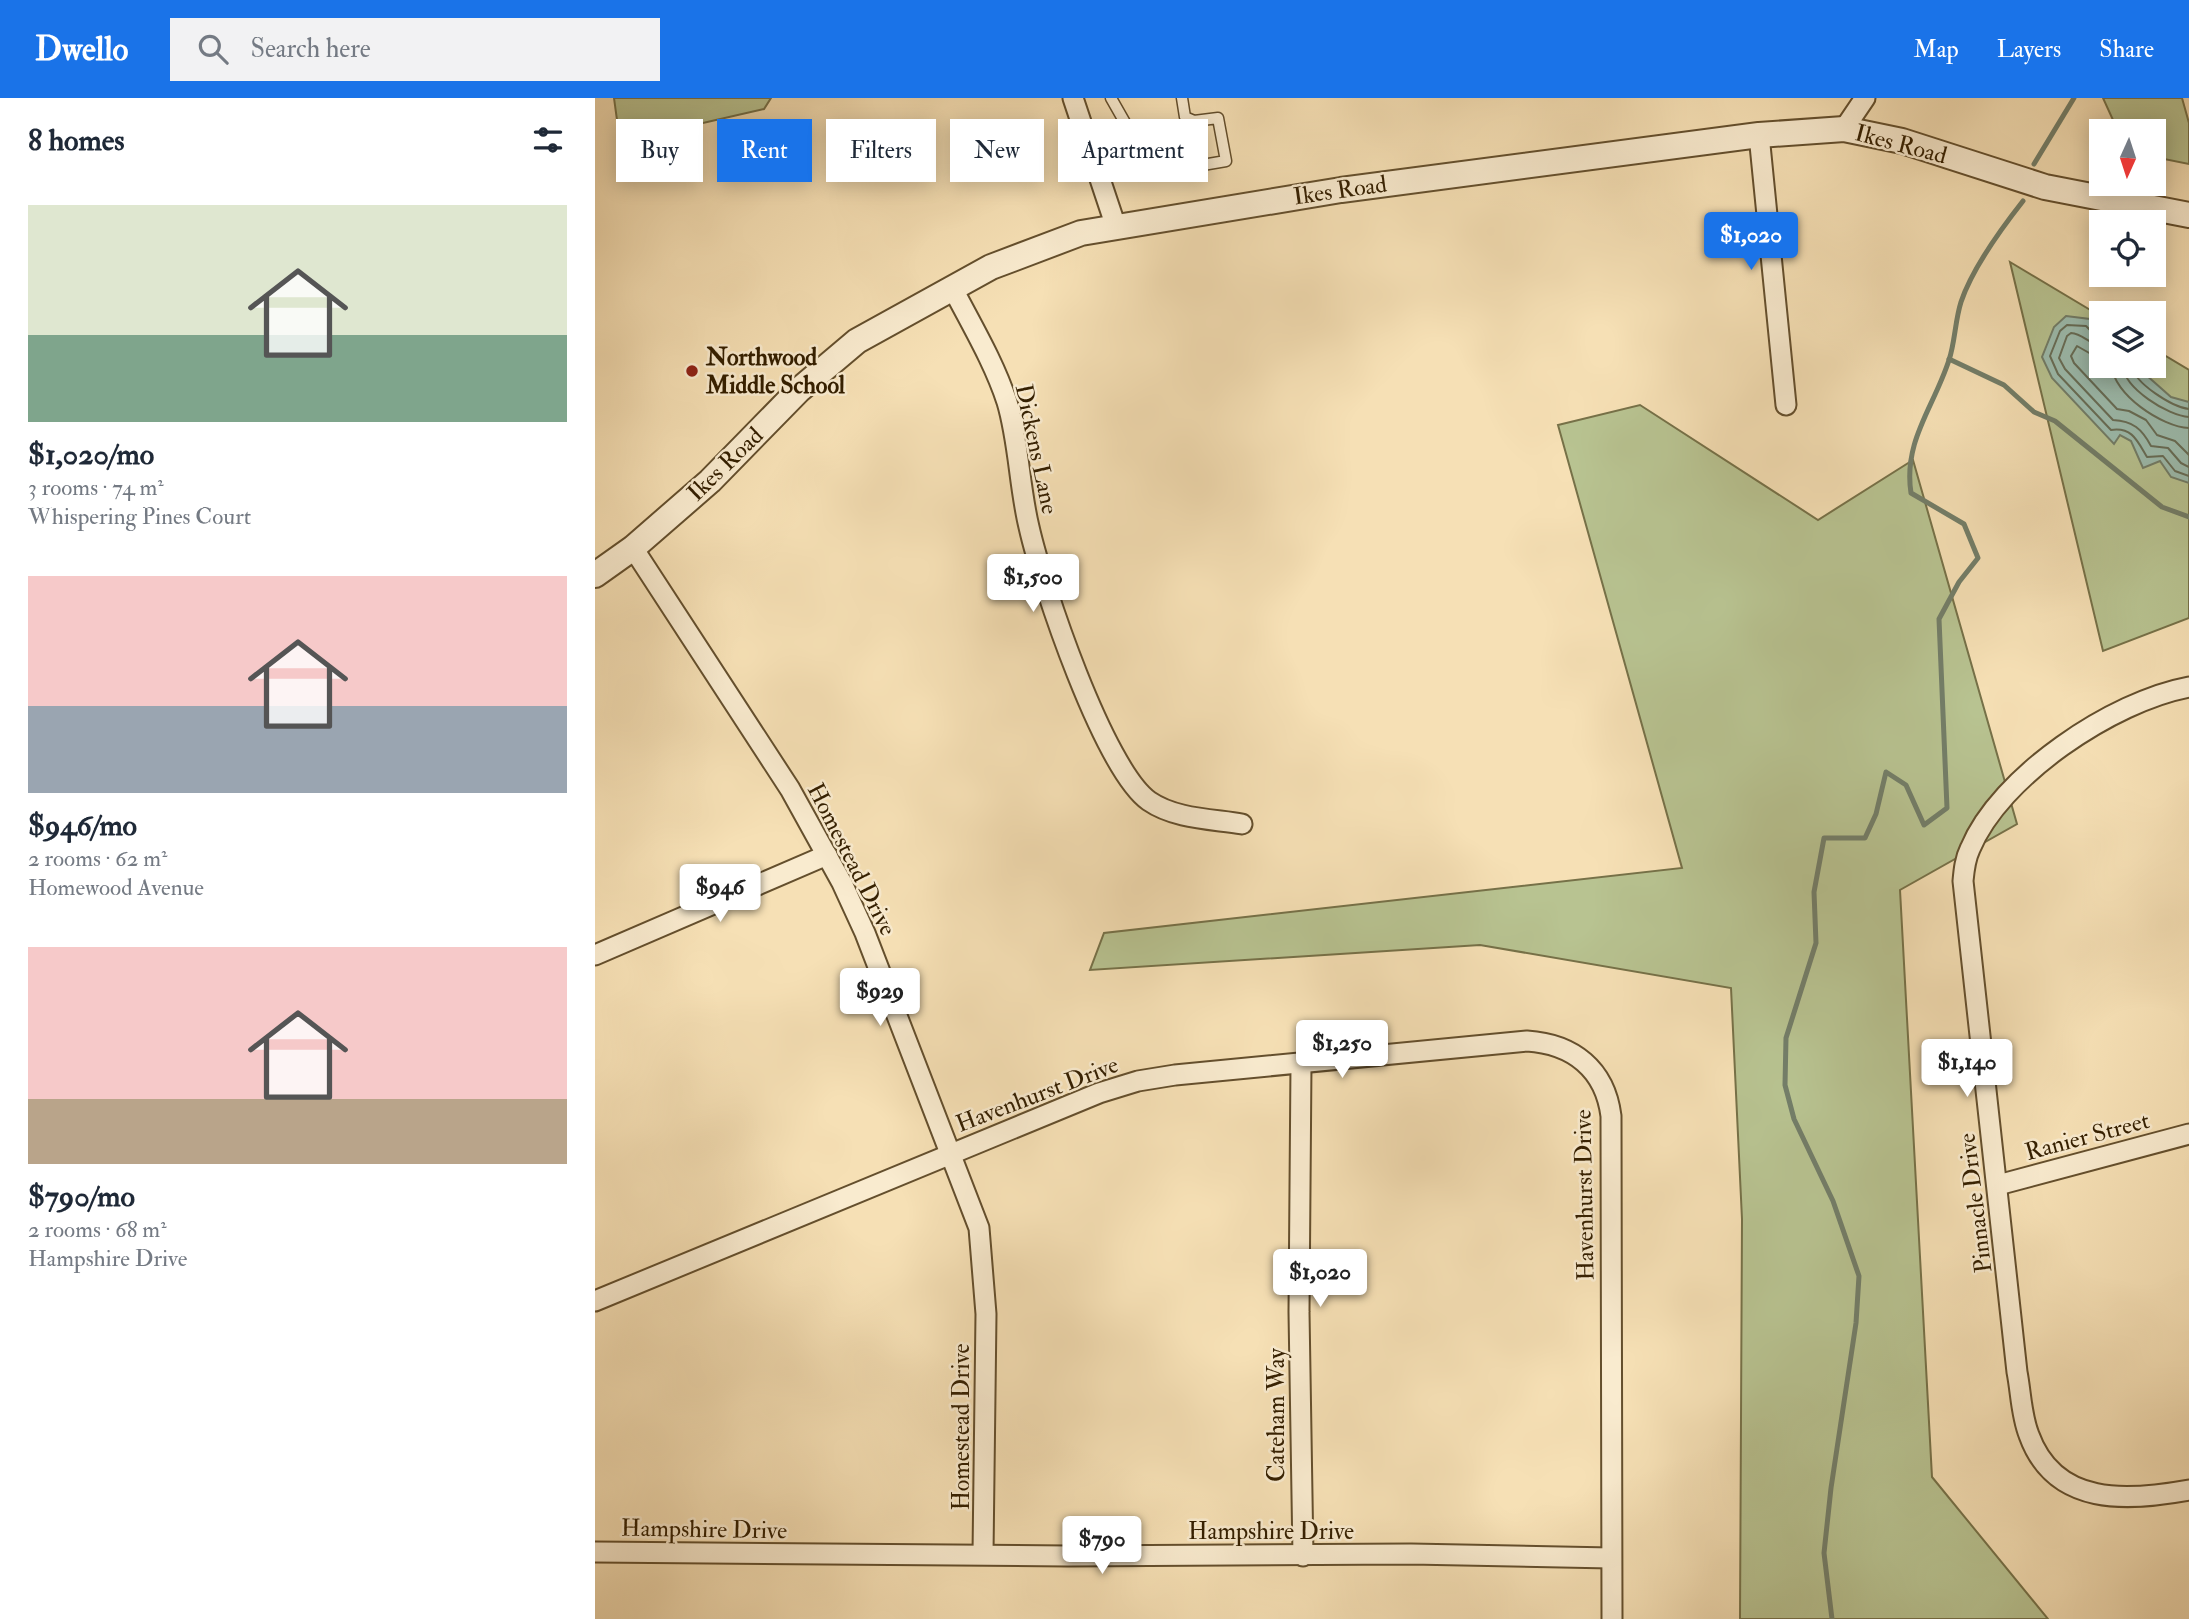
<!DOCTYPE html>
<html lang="en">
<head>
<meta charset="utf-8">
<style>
  body { margin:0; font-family:"IM FELL Double Pica",serif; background:#f2f2f3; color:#1f2937; height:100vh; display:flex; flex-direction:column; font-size:26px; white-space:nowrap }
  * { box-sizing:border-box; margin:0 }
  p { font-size:23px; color:#747a83 }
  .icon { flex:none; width:38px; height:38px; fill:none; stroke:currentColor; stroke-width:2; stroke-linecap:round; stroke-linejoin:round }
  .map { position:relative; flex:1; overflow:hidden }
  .drawer { display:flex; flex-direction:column; background:#fff; width:595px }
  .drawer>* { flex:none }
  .hud { position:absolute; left:21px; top:21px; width:665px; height:63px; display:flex; gap:14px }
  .needle { width:46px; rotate:183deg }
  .controls { position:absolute; left:1494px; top:21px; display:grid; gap:14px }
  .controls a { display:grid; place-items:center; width:77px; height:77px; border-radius:0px; background:#fff; box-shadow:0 4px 18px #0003; font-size:35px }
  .price { position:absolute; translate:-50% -60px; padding:0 16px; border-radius:7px; background:#fff; color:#222; font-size:23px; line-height:46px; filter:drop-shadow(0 2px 4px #0008) }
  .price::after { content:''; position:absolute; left:50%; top:42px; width:21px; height:16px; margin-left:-10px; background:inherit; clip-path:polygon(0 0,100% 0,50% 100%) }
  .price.selected { background:#1a73e8; color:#fff }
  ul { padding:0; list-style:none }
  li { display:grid; align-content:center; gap:14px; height:371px; padding:0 28px }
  li span { display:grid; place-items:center; height:217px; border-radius:0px; color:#555 }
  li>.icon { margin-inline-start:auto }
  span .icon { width:126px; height:126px; fill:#fffc; stroke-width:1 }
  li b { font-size:30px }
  h2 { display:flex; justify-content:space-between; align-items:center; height:84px; padding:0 28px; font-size:30px }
  .pill { padding:0 24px; border-radius:0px; background:#fff; box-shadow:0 4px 18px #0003; font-size:24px; line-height:63px }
  .pill.selected { background:#1a73e8; color:#fff }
  header { display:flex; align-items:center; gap:42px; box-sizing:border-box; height:98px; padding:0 35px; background:#1a73e8; color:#fff }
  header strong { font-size:33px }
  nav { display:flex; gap:38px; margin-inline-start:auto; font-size:24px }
  .search { width:490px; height:63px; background:#f2f2f3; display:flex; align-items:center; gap:18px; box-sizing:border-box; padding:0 24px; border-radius:0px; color:#747a83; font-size:26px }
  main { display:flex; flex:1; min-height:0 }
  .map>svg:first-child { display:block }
</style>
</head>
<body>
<header>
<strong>Dwello</strong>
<div class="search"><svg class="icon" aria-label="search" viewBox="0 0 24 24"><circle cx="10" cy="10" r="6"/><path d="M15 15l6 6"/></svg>Search here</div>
<nav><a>Map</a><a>Layers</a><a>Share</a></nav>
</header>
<main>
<section class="drawer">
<h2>8 homes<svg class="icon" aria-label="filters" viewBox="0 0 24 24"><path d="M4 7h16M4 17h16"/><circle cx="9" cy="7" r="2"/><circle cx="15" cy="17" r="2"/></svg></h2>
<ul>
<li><span style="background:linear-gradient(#dfe7d0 60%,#7fa58c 0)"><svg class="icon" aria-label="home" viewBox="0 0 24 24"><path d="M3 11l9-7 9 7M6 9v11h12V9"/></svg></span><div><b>$1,020/mo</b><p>3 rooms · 74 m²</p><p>Whispering Pines Court</p></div></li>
<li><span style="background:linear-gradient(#f6c9c9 60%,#9aa5b1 0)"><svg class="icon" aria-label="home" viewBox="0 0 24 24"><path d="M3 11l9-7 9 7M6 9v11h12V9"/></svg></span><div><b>$946/mo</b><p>2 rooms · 62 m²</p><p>Homewood Avenue</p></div></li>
<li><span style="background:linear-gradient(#f6c9c9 70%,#b9a48a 0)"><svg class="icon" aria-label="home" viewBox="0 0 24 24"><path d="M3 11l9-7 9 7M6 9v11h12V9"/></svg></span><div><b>$790/mo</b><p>2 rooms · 68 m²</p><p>Hampshire Drive</p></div></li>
</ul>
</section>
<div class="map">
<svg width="1594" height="1521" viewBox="0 0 1594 1521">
  <rect width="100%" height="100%" fill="#f6e0b5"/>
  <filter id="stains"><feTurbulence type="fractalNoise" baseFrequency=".00286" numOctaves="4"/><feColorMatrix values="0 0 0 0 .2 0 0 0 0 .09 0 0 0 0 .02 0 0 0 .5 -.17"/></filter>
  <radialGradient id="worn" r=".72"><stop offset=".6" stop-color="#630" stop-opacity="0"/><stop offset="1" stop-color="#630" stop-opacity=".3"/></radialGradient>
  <g fill="#b8c391" stroke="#767148" stroke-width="2">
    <path d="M19,0H176L169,11L25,44Z"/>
    <path d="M1508,0H1587L1594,25V66L1559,59V33H1523Z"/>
    <path d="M1415,164L1507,219V268H1559V251L1594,272V520L1508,553Z"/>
    <path d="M1045,307L1223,422L1318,362L1422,726L1305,792L1337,1379L1453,1521H1145L1147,1121L1136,890L885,847L495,872L509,835L1087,770L963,327Z"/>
  </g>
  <path fill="#9dbdaf" stroke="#737e69" stroke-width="2" d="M1471,218L1495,221L1507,235V268H1541L1576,299L1594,304V385L1576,379L1565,363L1548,370L1536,343L1525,337L1519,346L1457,280L1447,259L1459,229Z"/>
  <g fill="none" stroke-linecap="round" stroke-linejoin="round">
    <g stroke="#686e58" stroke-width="2">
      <path d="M1507,239L1500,237L1491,228L1472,227L1465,233L1455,258L1463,276L1516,332C1537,329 1542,342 1552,359L1568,358L1580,373L1594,378"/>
      <path d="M1507,247C1494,247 1489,236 1476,235L1472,238L1464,260L1470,271L1518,322C1538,323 1547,331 1556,348L1573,350L1586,365L1594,369"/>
      <path d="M1507,258L1496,256L1482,248L1476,258L1479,265L1522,311L1534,313L1551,322L1562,337L1580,343L1594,357"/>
      <path d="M1517,268C1518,296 1567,329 1594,330"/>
      <path d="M1528,268C1529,290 1573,318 1594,319"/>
      <path d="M1537,268C1539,285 1577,309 1594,311"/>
    </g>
    <g stroke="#737e69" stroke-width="5">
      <path d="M1439,66L1479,0"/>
      <path d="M1354,261L1409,287L1439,314L1460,323L1567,409L1594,419"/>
      <path d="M1237,1521L1229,1455L1236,1390L1261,1225L1264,1178L1238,1103L1199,1021L1190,987L1191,940L1221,845L1219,794L1229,740H1270L1281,716L1291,674L1311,687L1329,727L1352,710L1344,521L1364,484L1383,460L1369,426L1316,395C1308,343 1339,309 1354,262C1360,244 1360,223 1366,204C1377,171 1406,131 1428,103"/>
    </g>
    <g stroke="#644f2d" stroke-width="13">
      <path id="service" d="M516,0L541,44L549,77L631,63L623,20L599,23L590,19L587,0"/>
    </g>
    <g stroke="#644f2d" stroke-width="23">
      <g id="minor">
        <path d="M478,0L521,129"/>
        <path d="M1249,31L1270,0"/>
        <path d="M1164,37L1191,307"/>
        <path d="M357,189C376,226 399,264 412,304C424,344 424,388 434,429C447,487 509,671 554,703C580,721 617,721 647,726"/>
        <path d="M38,450L195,691L247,785L270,835L384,1130L391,1216L388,1456"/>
        <path d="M1594,589C1518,603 1405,678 1375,751C1370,761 1369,772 1368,783L1422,1274C1426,1294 1426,1317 1434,1337C1460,1409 1533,1403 1594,1392"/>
        <path d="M0,857L232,757"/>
        <path d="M706,966L704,1214L708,1458"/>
        <path d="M1403,1087L1594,1036"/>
        <path d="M0,1203L504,995L543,983L580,977L932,943C978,946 1010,971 1016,1018L1017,1521"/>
        <path d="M0,1454L473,1458L816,1456L1016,1460"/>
      </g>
    </g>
    <g stroke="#644f2d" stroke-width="28">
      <path id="tertiary" d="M0,477L38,450L115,383L204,292L262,243L396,169L486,135L746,92L1164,37L1249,31L1307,43L1450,89L1594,117"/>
    </g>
    <use href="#service" stroke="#f9ebcf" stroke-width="10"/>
    <use href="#minor" stroke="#f9ebcf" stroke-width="19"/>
    <use href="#tertiary" stroke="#f9ebcf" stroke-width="24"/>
  </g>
  <circle fill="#8f2418" stroke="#f9ebcf" stroke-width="2.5" cx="97" cy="273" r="7"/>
  <g text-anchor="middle" stroke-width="5" stroke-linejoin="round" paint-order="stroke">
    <g font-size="24" fill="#341f00" stroke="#f9ebcf">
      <text transform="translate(1306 46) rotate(15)" y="8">Ikes Road</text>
      <text transform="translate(745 92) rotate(-8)" y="8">Ikes Road</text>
      <text transform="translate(442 351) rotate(78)" y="8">Dickens Lane</text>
      <text transform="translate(130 366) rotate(-44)" y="8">Ikes Road</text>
      <text transform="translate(257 761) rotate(63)" y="8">Homestead Drive</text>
      <text transform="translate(442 996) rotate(-21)" y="8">Havenhurst Drive</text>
      <text transform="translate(1492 1038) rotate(-15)" y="8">Ranier Street</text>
      <text transform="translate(989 1097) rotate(-91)" y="8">Havenhurst Drive</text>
      <text transform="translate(1380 1105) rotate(-97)" y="8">Pinnacle Drive</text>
      <text transform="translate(681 1317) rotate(-90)" y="8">Cateham Way</text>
      <text transform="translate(366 1329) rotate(-90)" y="8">Homestead Drive</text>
      <text transform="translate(109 1431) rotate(1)" y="8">Hampshire Drive</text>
      <text x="676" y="1441">Hampshire Drive</text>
    </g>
    <g font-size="24" font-weight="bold" fill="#341f00" stroke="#f9ebcf" text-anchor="start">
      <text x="111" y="267">Northwood<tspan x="111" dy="28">Middle School</tspan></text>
    </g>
  </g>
  <rect width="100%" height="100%" filter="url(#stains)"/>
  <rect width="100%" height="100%" fill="url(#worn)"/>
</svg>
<div class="controls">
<a><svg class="needle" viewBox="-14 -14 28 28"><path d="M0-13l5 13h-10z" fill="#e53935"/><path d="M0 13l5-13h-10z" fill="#747a83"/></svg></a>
<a><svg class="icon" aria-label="locate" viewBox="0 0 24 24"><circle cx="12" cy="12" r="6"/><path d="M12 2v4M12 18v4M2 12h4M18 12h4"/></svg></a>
<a><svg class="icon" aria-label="layers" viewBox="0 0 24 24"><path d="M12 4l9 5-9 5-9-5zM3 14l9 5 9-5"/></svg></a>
</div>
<b class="price selected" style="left:1156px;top:174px">$1,020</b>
<b class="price" style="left:438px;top:516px">$1,500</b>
<b class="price" style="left:125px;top:826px">$946</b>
<b class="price" style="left:285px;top:930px">$929</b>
<b class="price" style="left:747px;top:982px">$1,250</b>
<b class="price" style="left:1372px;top:1001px">$1,140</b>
<b class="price" style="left:725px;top:1211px">$1,020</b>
<b class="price" style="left:507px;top:1478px">$790</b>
<div class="hud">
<a class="pill">Buy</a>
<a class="pill selected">Rent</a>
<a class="pill">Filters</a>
<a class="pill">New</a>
<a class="pill">Apartment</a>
</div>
</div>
</main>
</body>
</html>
